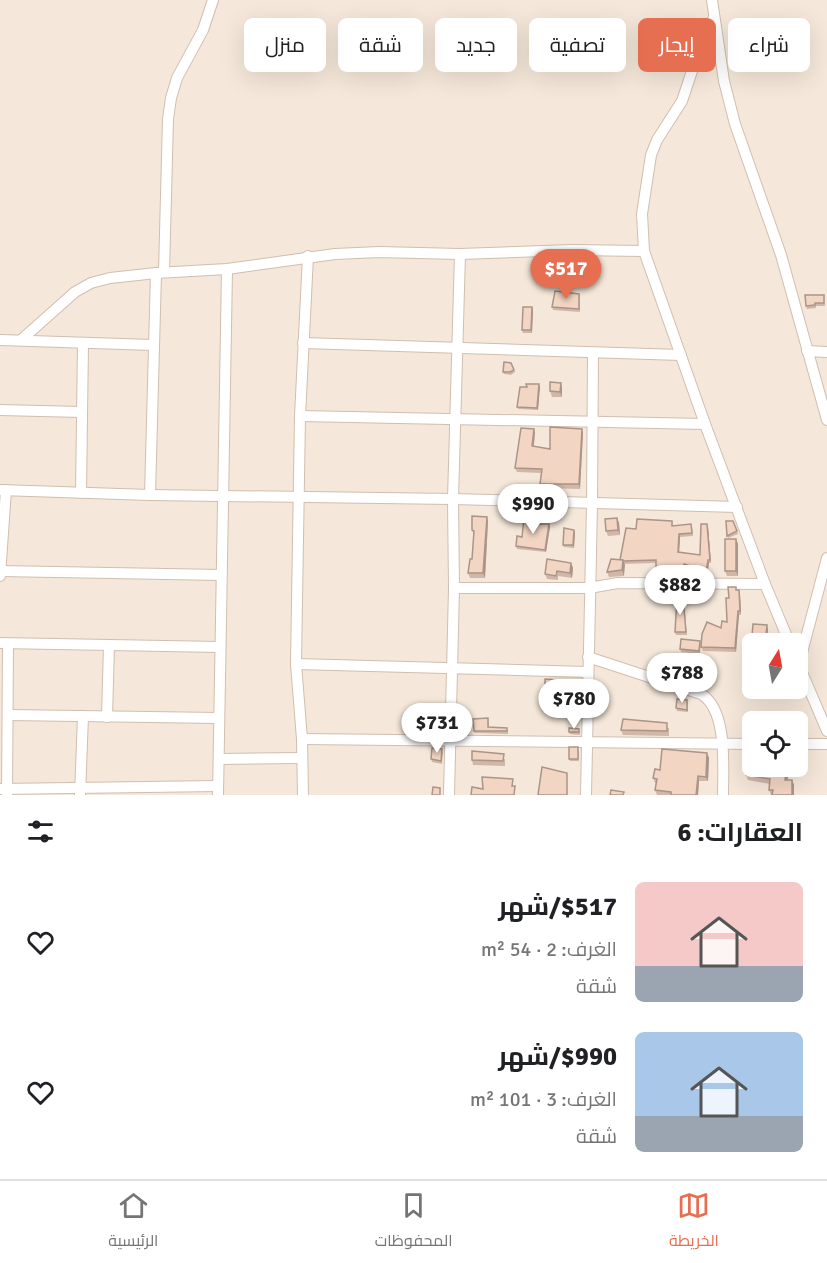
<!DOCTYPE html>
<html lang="ar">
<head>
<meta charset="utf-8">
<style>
  body { margin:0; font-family:Signika,Cairo,sans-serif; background:#f6f6f6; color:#202124; direction:rtl; height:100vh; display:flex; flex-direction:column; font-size:22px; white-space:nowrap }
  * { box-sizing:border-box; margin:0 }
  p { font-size:20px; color:#757577 }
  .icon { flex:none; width:33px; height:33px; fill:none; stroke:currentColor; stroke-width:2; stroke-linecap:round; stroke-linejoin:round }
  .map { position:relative; height:795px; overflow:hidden; direction:ltr }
  .details { display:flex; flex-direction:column; background:#fff; flex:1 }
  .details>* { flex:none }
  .top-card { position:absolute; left:18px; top:18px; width:792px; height:54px; direction:rtl; display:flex; gap:12px }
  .needle { width:39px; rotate:11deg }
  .controls { position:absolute; left:742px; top:633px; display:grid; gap:12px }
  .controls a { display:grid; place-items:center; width:66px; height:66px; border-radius:9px; background:#fff; box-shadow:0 6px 24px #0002; font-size:30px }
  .price { position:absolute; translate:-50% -51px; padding:0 14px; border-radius:21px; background:#fff; color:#222; font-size:20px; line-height:39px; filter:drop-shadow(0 2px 3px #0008) }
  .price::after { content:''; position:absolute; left:50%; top:36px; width:18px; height:14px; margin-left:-9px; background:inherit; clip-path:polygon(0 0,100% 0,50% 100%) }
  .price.selected { background:#e76f51; color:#fff }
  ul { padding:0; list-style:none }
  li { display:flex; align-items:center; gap:18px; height:150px; padding:0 24px }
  li span { display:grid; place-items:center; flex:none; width:168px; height:120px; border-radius:9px; color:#555 }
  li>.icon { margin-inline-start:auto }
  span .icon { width:72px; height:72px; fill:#fffc; stroke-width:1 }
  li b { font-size:26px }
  h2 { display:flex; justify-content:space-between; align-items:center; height:72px; padding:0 24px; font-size:26px }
  .tag { padding:0 21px; border-radius:9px; background:#fff; box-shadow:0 6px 24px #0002; font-size:21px; line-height:54px }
  .tag.selected { background:#e76f51; color:#fff }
  .tabs { display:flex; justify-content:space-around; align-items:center; height:84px; border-top:2px solid #e0e0e0; background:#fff; font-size:16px; color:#757577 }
  .tabs a { display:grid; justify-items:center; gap:3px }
  .tabs .selected { color:#e76f51 }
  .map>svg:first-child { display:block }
</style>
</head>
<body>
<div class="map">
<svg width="827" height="795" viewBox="0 0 827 795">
  <rect width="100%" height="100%" fill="#fdf6ec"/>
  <path fill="#f5e8da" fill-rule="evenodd" d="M0,0H827V795H0ZM753,644H798V688H753ZM753,722H798V766H753Z"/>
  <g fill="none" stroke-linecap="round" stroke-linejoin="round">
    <g stroke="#d1beb0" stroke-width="12">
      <g id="minor">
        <path d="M712,0L724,81L735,124L781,255L827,420"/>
        <path d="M714,17L693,68L682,101L657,140L651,155L642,214L644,251L705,424L765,584L790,644"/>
        <path d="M164,272L168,119L171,98L177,78L203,30L213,0"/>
        <path d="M0,340L153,345"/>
        <path d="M21,340L75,292L91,283L110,278L156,273L227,269L335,254L379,252L460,254L572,250L644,251"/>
        <path d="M303,343L681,355"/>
        <path d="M807,351L827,352"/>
        <path d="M0,410L81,412"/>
        <path d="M300,416L705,424"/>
        <path d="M0,490L150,495L453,499L737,507"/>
        <path d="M81,493L83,343"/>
        <path d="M150,495L156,273"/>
        <path d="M0,571L221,575"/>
        <path d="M0,576L6,490"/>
        <path d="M454,588H589L618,583L765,584"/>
        <path d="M0,643L220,647"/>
        <path d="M588,657L701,694C728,710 723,767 723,795"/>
        <path d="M798,663L827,731"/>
        <path d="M296,664L588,672"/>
        <path d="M799,664L827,558"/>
        <path d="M8,715L219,718"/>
        <path d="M107,717L109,645"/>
        <path d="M302,739L753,744"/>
        <path d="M798,744H827"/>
        <path d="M219,759L302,758"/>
        <path d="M0,789L218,786"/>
        <path d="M7,795L8,644"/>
        <path d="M80,795L83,716"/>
        <path d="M218,795L227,269"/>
        <path d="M303,795L302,739L296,664L300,416L308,256"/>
        <path d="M449,795L454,588L453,499L460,254"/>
        <path d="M586,795L592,504L593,353"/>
      </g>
    </g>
    <use href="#minor" stroke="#fff" stroke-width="10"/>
  </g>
  <g fill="#d1b7a8">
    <path d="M579,294L580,296V312L553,310L552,307Z"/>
    <path d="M824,295L825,306H816V308L807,309L806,306Z"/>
    <path d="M532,307L533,310L532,333H523L522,330Z"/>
    <path d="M511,363L515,372L511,375L504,374L503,372Z"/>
    <path d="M540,387L538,410L518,409L517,407Z"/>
    <path d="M562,388V397H552L550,391Z"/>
    <path d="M534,429L535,433L534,446L550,449L583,433L580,489L542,488L540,484L541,473L517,472L515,468Z"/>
    <path d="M617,518L619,523L620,535L608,536L606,531Z"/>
    <path d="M488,521L485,578H470L468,573L472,559L474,535L472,530Z"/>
    <path d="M672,521L673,526L691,524L692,527L693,536L680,537L679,552L700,555L708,527L711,563H709L707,576H700L699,572L685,567L684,572L670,571V576H657L656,573V563L624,564V576L609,577L607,572L620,560L636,529Z"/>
    <path d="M733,521L738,534L728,538L727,536Z"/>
    <path d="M535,522V524L550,527L546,552L517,549L516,546L522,537Z"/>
    <path d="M575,532L574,548L564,547L563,545Z"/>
    <path d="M736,539L738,544V576H727L725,571Z"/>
    <path d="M571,563L573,568L572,578L558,576V580L547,579L545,574Z"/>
    <path d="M737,590H739L740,594L741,615H739L736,652L703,651L701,647L727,622L729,598Z"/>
    <path d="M684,600L687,635H676L675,632Z"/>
    <path d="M700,641L701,644L700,654L681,652L680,649Z"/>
    <path d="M573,683V691L546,690L545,688Z"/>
    <path d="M687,700L688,703V712L677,711L676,708Z"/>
    <path d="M488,718L489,727L508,730V734L475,733L474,731Z"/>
    <path d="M669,728V736L623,735L621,730Z"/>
    <path d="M580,731V735L570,734L569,732Z"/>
    <path d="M579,750V761H570L569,759Z"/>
    <path d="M443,752L442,764L432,762L431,759Z"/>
    <path d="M707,753L709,758L708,781H699L698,795H657L655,790L656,783H655L653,778L660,770Z"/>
    <path d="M505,759V766L473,765L472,760Z"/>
    <path d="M753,766H789L788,780H792L794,785V795H771L769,790L770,784L748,780L746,775Z"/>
  </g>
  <g fill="#aa9588">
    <path d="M532,307L533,310L532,333L531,330Z"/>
    <path d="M561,383L562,388V397L560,392Z"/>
    <path d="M539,384L540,387L538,410L537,408Z"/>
    <path d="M534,429L535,433L533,450L532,446Z"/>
    <path d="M582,429L583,433L580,489L579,484Z"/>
    <path d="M487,517L488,521L485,578L483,573Z"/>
    <path d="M617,518L619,523L620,535L618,530Z"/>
    <path d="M549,524L550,527L546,552L545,550Z"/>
    <path d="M707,524L708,527L711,563L710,560Z"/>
    <path d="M574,530L575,532L574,548L573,545Z"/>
    <path d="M679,534L680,537L679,555L678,552Z"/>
    <path d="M736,539L738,544V576L736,571Z"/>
    <path d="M623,560L625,565L624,576L622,570Z"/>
    <path d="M708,560L709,563L707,576L706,573Z"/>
    <path d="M571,563L573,568L572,578L570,573Z"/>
    <path d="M739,590L740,594L741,615L740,611Z"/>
    <path d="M738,611L739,615L736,652L735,648Z"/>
    <path d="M767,625L768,630L767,644H765Z"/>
    <path d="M707,753L709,758L708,781L706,777Z"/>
    <path d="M787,766H789L787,785L785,780Z"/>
    <path d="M698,776L699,781L698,795H696Z"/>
    <path d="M792,780L794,785V795H792Z"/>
  </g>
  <g fill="#f3d5c3" stroke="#aa9588" stroke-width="1.5">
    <path d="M555,291L579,294V309L552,307Z"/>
    <path d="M805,295H824V303H815V305L806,306Z"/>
    <path d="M523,307H532L531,330H522Z"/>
    <path d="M504,362L511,363L514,370L510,372H503Z"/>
    <path d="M550,382L561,383L560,392L550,391Z"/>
    <path d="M526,384H539L537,408L517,407L520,387H527Z"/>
    <path d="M550,427L582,429L579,484H540L542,469L515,468L521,428L534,429L532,446L550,449Z"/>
    <path d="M472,516L487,517L483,573H468L470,559H472L474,531L472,530Z"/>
    <path d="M524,518L534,519L535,524H549L545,550L516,546L517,536L522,537Z"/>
    <path d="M617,518L618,530L606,531L605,519Z"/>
    <path d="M637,519L672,521V526L691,524L692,533L679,534L678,552L700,555L701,524H707L710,560H708L706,573H699V569L684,564L683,569L669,568V573H656V560L623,561L620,560L626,528L636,529Z"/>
    <path d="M726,521H733L737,531L727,536Z"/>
    <path d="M564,528L574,530L573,545H563Z"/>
    <rect x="725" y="539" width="11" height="32"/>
    <path d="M547,559L571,563L570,573L557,571L556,576L545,574Z"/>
    <path d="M611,559L623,560L622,570L607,572Z"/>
    <path d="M728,587H736V590H739L740,611H738L735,648L701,647L702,634L707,622L721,628L722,621L727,622L726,598H729Z"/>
    <path d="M677,597H683L686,632H675Z"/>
    <path d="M753,624L767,625L765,644H753V647H751Z"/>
    <path d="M681,639L700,641L699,651L680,649Z"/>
    <path d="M545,679L572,681V688H545Z"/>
    <path d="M677,699L687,700V710L676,708Z"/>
    <path d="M488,718V727L507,728V731H474L473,719Z"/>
    <path d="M623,719L667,723V731L621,730Z"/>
    <path d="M569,728L579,729V732H569Z"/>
    <rect x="569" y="747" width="9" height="12"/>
    <path d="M432,748L442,749L441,761L431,759Z"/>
    <path d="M662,749L707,753L706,777L698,776L696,795H671V792L655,790L657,779L653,778L655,769L660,770Z"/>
    <path d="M472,751L504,754L503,761L472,760Z"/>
    <path d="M749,751H753V766H787L785,780H792V795H772L773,790H769L770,779L746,775Z"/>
    <path d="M542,767L567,773V795H538Z"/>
    <path d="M482,777L513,779L512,786H515L514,795H471L472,787L483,789Z"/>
    <path d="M433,787L440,788V795H432Z"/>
    <path d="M611,790L624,792L623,795H610Z"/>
  </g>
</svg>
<div class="controls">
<a><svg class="needle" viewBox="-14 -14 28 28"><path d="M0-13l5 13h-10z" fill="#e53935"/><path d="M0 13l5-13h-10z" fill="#757577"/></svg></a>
<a><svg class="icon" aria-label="locate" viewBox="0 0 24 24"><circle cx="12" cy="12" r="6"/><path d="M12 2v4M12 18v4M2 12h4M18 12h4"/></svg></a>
</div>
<b class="price selected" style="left:566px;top:300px">$517</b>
<b class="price" style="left:533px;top:535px">$990</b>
<b class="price" style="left:680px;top:616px">$882</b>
<b class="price" style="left:682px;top:704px">$788</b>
<b class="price" style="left:574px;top:730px">$780</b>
<b class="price" style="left:437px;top:754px">$731</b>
<div class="top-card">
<a class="tag">شراء</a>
<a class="tag selected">إيجار</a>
<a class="tag">تصفية</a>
<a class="tag">جديد</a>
<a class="tag">شقة</a>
<a class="tag">منزل</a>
</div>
</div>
<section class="details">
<h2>العقارات: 6<svg class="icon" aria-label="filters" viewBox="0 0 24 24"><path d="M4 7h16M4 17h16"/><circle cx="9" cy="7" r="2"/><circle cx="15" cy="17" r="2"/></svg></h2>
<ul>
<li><span style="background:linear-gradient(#f6c9c9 70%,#9aa5b1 0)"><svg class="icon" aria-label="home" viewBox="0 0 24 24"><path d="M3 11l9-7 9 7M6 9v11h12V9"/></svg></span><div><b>$517/شهر</b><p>الغرف: 2 · 54 m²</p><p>شقة</p></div><svg class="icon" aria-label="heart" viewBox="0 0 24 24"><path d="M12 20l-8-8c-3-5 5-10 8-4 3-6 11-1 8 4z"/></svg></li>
<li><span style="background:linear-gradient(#a9c7e8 70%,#9aa5b1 0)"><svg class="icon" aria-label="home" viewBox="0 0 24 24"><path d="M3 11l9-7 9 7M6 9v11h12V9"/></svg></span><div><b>$990/شهر</b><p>الغرف: 3 · 101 m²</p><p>شقة</p></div><svg class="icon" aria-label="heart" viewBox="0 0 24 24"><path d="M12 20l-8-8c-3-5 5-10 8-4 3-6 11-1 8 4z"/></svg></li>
</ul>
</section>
<nav class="tabs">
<a class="selected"><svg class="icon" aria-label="map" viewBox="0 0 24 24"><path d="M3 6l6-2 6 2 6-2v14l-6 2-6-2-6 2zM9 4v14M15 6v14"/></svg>الخريطة</a>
<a><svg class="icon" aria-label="saved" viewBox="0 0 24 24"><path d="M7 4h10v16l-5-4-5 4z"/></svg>المحفوظات</a>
<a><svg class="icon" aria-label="home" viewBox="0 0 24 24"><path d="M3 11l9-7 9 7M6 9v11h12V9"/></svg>الرئيسية</a>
</nav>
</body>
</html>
